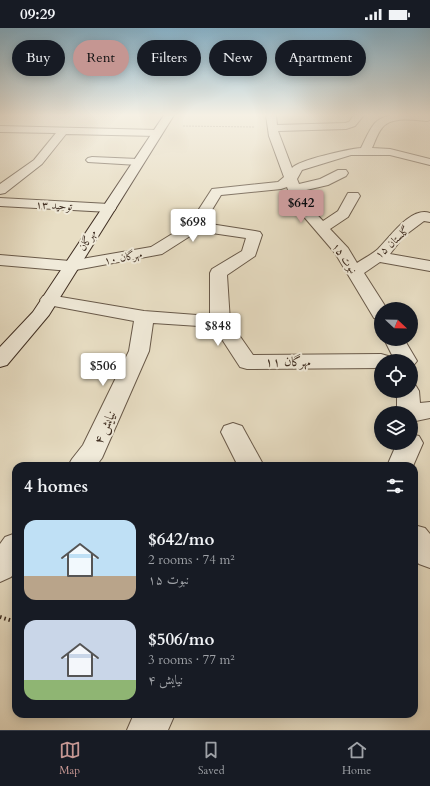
<!DOCTYPE html>
<html lang="en">
<head>
<meta charset="utf-8">
<style>
  body { margin:0; font-family:Cardo,Amiri,serif; background:#20242c; color:#f1f3f6; height:100vh; display:flex; flex-direction:column; font-size:15px; white-space:nowrap }
  * { box-sizing:border-box; margin:0 }
  p { font-size:13px; color:#9ea1a6 }
  .icon { flex:none; width:22px; height:22px; fill:none; stroke:currentColor; stroke-width:2; stroke-linecap:round; stroke-linejoin:round }
  .map { position:relative; flex:1; overflow:hidden }
  .drawer { position:absolute; left:12px; top:434px; width:406px; height:256px; display:flex; flex-direction:column; background:#171b24; border-radius:12px; box-shadow:0 2px 10px #0003 }
  .drawer>* { flex:none }
  .hud { position:absolute; left:12px; top:12px; width:406px; height:36px; display:flex; gap:8px }
  .needle { width:26px; rotate:112deg }
  .fabs { position:absolute; left:374px; top:274px; display:grid; gap:8px }
  .fabs a { display:grid; place-items:center; width:44px; height:44px; border-radius:50%; background:#171b24; box-shadow:0 2px 10px #0003; font-size:20px }
  .price { position:absolute; translate:-50% -34px; padding:0 9px; border-radius:4px; background:#fff; color:#222; font-size:13px; line-height:26px; filter:drop-shadow(0 1px 2px #0008) }
  .price::after { content:''; position:absolute; left:50%; top:24px; width:12px; height:9px; margin-left:-6px; background:inherit; clip-path:polygon(0 0,100% 0,50% 100%) }
  .price.selected { background:#c59692; color:#111 }
  ul { padding:0; list-style:none }
  li { display:flex; align-items:center; gap:12px; height:100px; padding:0 12px }
  li span { display:grid; place-items:center; flex:none; width:112px; height:80px; border-radius:12px; color:#555 }
  li>.icon { margin-inline-start:auto }
  span .icon { width:48px; height:48px; fill:#fffc; stroke-width:1 }
  li b { font-size:17px }
  h2 { display:flex; justify-content:space-between; align-items:center; height:48px; padding:0 12px; font-size:17px }
  .chip { padding:0 14px; border-radius:18px; background:#171b24; box-shadow:0 2px 10px #0003; font-size:14px; line-height:36px }
  .chip.selected { background:#c59692; color:#111 }
  .status { display:flex; justify-content:space-between; align-items:center; height:28px; padding:0 20px; background:#171b24; direction:ltr }
  .status svg { height:11px; fill:currentColor }
  .tab-bar { display:flex; justify-content:space-around; align-items:center; height:56px; border-top:1px solid #363941; background:#171b24; font-size:11px; color:#9ea1a6 }
  .tab-bar a { display:grid; justify-items:center; gap:2px }
  .tab-bar .selected { color:#c59692 }
  .map>svg:first-child { display:block }
</style>
</head>
<body>
<div class="status"><b>09:29</b><svg viewBox="0 0 49 12"><path d="M0 12V9h3v3zM5 12V6h3v6zM10 12V3h3v9zM15 12V0h3v12zM26 1h20v11H26zM47 4h2v5h-2z"/></svg></div>
<div class="map">
<svg width="430" height="702" viewBox="0 0 430 702">
  <rect width="100%" height="100%" fill="#e8dec4"/>
  <filter id="stains"><feTurbulence type="fractalNoise" baseFrequency=".005" numOctaves="4"/><feColorMatrix values="0 0 0 0 .2 0 0 0 0 .09 0 0 0 0 .02 0 0 0 .5 -.17"/></filter>
  <radialGradient id="worn" r=".72"><stop offset=".6" stop-color="#630" stop-opacity="0"/><stop offset="1" stop-color="#630" stop-opacity=".3"/></radialGradient>
  <g fill="none" stroke-linecap="round" stroke-linejoin="round">
    <g stroke="#695a4a" stroke-width="2">
      <g id="street">
        <path d="M266,87H276L277,97L345,95L349,94L354,87H364L355,98L346,101L278,103L292,140C298,132 349,121 361,120C365,112 369,102 375,95C388,82 414,87 430,87V92L427,93C414,92 391,88 382,100C377,106 375,114 372,120L390,121L430,131V137L390,127H351L302,142L297,151L299,156L320,151L338,142H346L348,145L346,148L328,157L302,163L306,175L323,193L338,183L348,165H358L360,168L348,189L330,201L348,220L357,235C364,230 373,226 378,221C390,209 411,178 430,185V194L424,193L404,208L390,226L430,233V243L380,234L364,245L387,281H381V292L374,290L335,225L293,176L287,159L281,161L221,167L204,195L255,203L260,204L262,207L255,228L227,247L230,294L253,327L381,326L388,328L392,333H381V340L247,341L240,339L214,299L153,295L149,323L102,430L96,438H68L72,431L83,417L129,323L134,293L43,276L40,272L43,268L49,267L144,283L210,288V245L212,241L242,223L246,210L198,203L162,226L70,243L0,237V227L70,233L151,219L190,195L212,161L278,154L284,149L269,108Z"/>
        <path d="M0,98L157,102L162,105L157,108L66,106L42,136L5,165L0,166V156L34,132L56,105L0,104Z"/>
        <path d="M92,129L138,131L142,132L144,134L142,136L138,137L88,134L86,132L88,130Z"/>
        <path d="M0,170L109,176L114,177L116,180L114,183L109,184L0,178Z"/>
        <path d="M384,311H404L417,333L413,338H411V333H395Z"/>
        <path d="M411,356L416,358L419,363L420,375L430,374V390L411,394V385H397V363H411Z"/>
        <path d="M233,395L242,398L264,438H238L221,404L224,398Z"/>
        <path d="M411,406L419,408L423,415L413,438H387L397,415H411Z"/>
        <path d="M414,497L425,500L430,506V540L419,536L414,531Z"/>
        <path d="M16,505V543L11,549L0,554V516L5,509Z"/>
        <path d="M134,686H175L168,702H127Z"/>
      </g>
    </g>
    <g stroke="#3f2e22" stroke-width="2">
      <path id="secondary" d="M164,87H174L49,287L7,337L0,339V319L33,284Z"/>
    </g>
    <path stroke="#3f2e22" stroke-width="1" stroke-dasharray="0.5 1" stroke-linecap="butt" d="M183,98L254,99"/>
    <path stroke="#3f2e22" stroke-width="4" stroke-dasharray="1.5 3" stroke-linecap="butt" d="M0,589L16,594"/>
    <use href="#street" fill="#f0ead9" fill-rule="evenodd"/>
    <use href="#secondary" fill="#f0ead9" fill-rule="evenodd"/>
  </g>
  <linearGradient id="sky" x2="0" y2="1"><stop stop-color="#87b7d2"/><stop offset="0.47" stop-color="#f5f0e4"/><stop offset="1" stop-color="#f5f0e4" stop-opacity="0"/></linearGradient>
  <rect width="430" height="185" fill="url(#sky)"/>
  <g text-anchor="middle" stroke-width="4" stroke-linejoin="round" paint-order="stroke">
    <g font-size="11" fill="#3f2e22" stroke="#f0ead9">
      <text transform="translate(54 177) rotate(3)" y="4">توحید ۱۳</text>
      <text transform="translate(87 212) rotate(-56)" y="4">مهرگان</text>
      <text transform="translate(392 214) rotate(-42)" y="4">گلستان ۱۵</text>
      <text transform="translate(123 229) rotate(-10)" y="4">مهرگان ۱۰</text>
      <text transform="translate(345 230) rotate(55)" y="4">نبوت ۱۵</text>
    </g>
    <g font-size="13" fill="#3f2e22" stroke="#f0ead9">
      <text x="288" y="338">مهرگان ۱۱</text>
      <text transform="translate(104 399) rotate(-66)" y="5">نیایش ۴</text>
    </g>
  </g>
  <rect width="100%" height="100%" filter="url(#stains)"/>
  <rect width="100%" height="100%" fill="url(#worn)"/>
</svg>
<div class="fabs">
<a><svg class="needle" viewBox="-14 -14 28 28"><path d="M0-13l5 13h-10z" fill="#e53935"/><path d="M0 13l5-13h-10z" fill="#9ea1a6"/></svg></a>
<a><svg class="icon" aria-label="locate" viewBox="0 0 24 24"><circle cx="12" cy="12" r="6"/><path d="M12 2v4M12 18v4M2 12h4M18 12h4"/></svg></a>
<a><svg class="icon" aria-label="layers" viewBox="0 0 24 24"><path d="M12 4l9 5-9 5-9-5zM3 14l9 5 9-5"/></svg></a>
</div>
<b class="price selected" style="left:301px;top:196px">$642</b>
<b class="price" style="left:193px;top:215px">$698</b>
<b class="price" style="left:218px;top:319px">$848</b>
<b class="price" style="left:103px;top:359px">$506</b>
<div class="hud">
<a class="chip">Buy</a>
<a class="chip selected">Rent</a>
<a class="chip">Filters</a>
<a class="chip">New</a>
<a class="chip">Apartment</a>
</div>
<section class="drawer">
<h2>4 homes<svg class="icon" aria-label="filters" viewBox="0 0 24 24"><path d="M4 7h16M4 17h16"/><circle cx="9" cy="7" r="2"/><circle cx="15" cy="17" r="2"/></svg></h2>
<ul>
<li><span style="background:linear-gradient(#bfe0f5 70%,#b9a48a 0)"><svg class="icon" aria-label="home" viewBox="0 0 24 24"><path d="M3 11l9-7 9 7M6 9v11h12V9"/></svg></span><div><b>$642/mo</b><p>2 rooms · 74 m²</p><p>نبوت ۱۵</p></div></li>
<li><span style="background:linear-gradient(#c9d6e8 75%,#8fb573 0)"><svg class="icon" aria-label="home" viewBox="0 0 24 24"><path d="M3 11l9-7 9 7M6 9v11h12V9"/></svg></span><div><b>$506/mo</b><p>3 rooms · 77 m²</p><p>نیایش ۴</p></div></li>
</ul>
</section>
</div>
<nav class="tab-bar">
<a class="selected"><svg class="icon" aria-label="map" viewBox="0 0 24 24"><path d="M3 6l6-2 6 2 6-2v14l-6 2-6-2-6 2zM9 4v14M15 6v14"/></svg>Map</a>
<a><svg class="icon" aria-label="saved" viewBox="0 0 24 24"><path d="M7 4h10v16l-5-4-5 4z"/></svg>Saved</a>
<a><svg class="icon" aria-label="home" viewBox="0 0 24 24"><path d="M3 11l9-7 9 7M6 9v11h12V9"/></svg>Home</a>
</nav>
</body>
</html>
